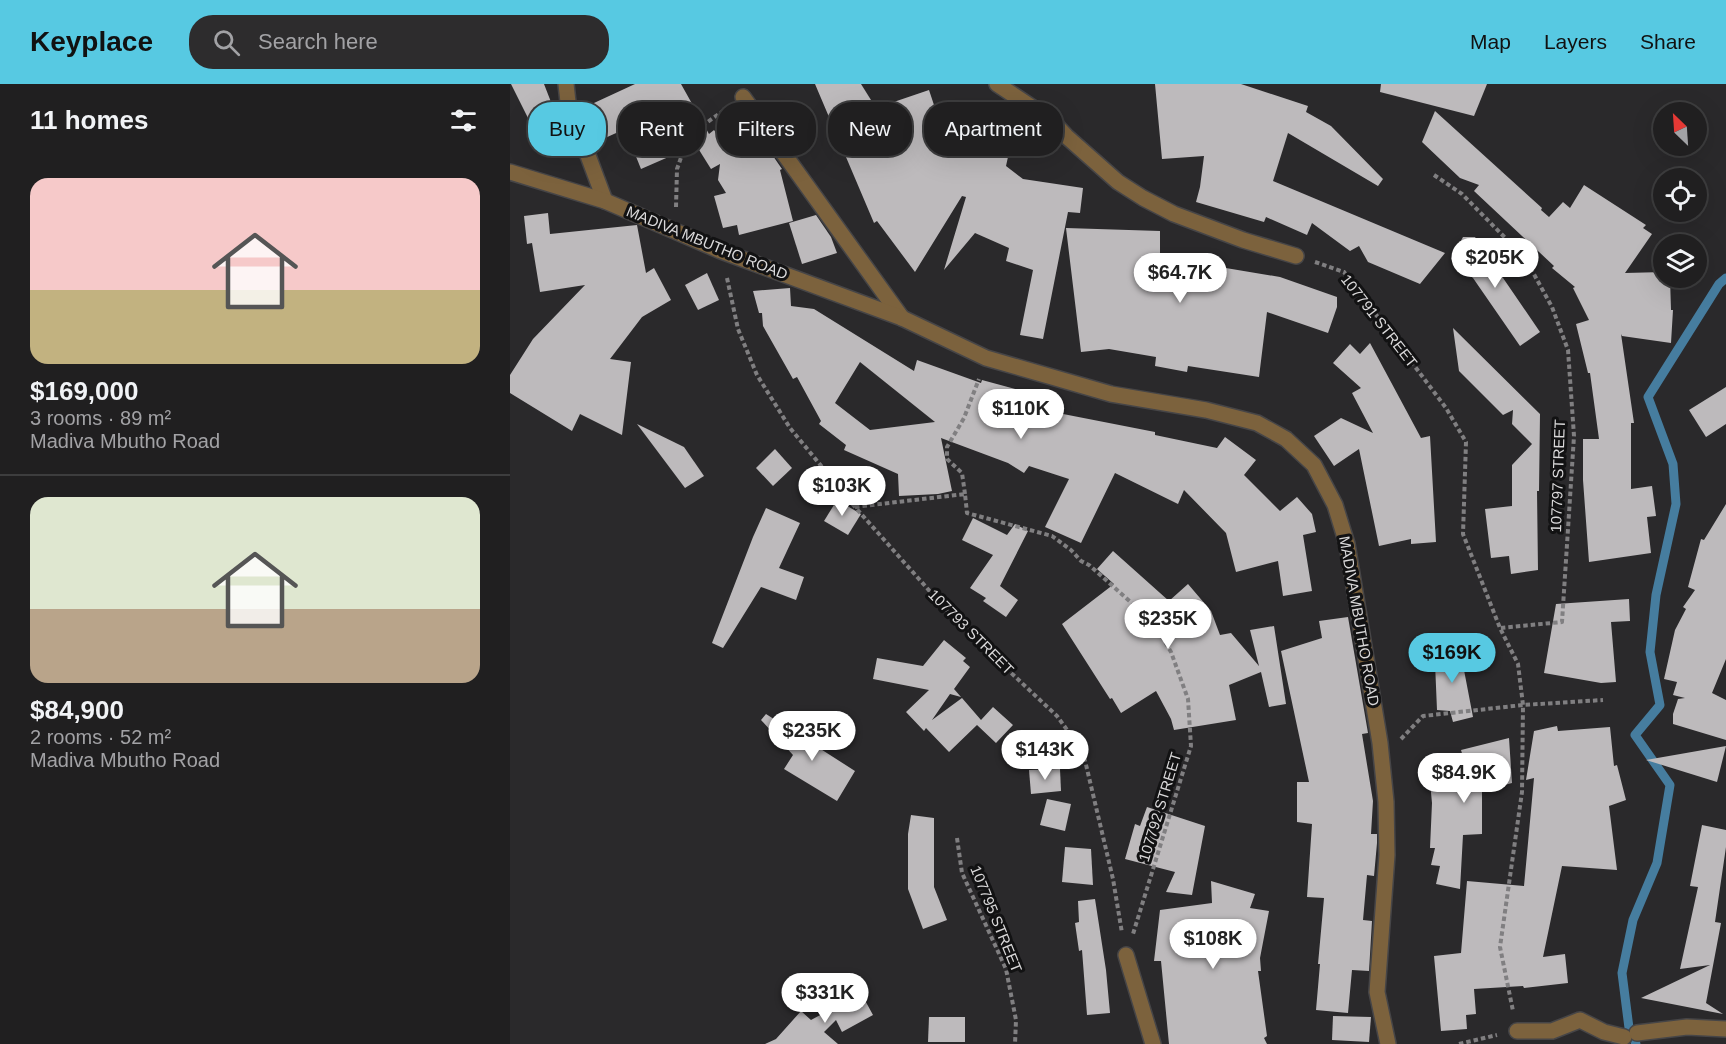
<!DOCTYPE html>
<html lang="en">
<head>
<meta charset="utf-8">
<style>
  body { margin:0; font-family:Helvetica,sans-serif; background:#2d2c2d; color:#f1f3f6; height:100vh; display:flex; flex-direction:column; font-size:22px; white-space:nowrap }
  * { box-sizing:border-box; margin:0 }
  p { font-size:20px; color:#a2a2a5 }
  .icon { flex:none; width:33px; height:33px; fill:none; stroke:currentColor; stroke-width:2; stroke-linecap:round; stroke-linejoin:round }
  .map { position:relative; flex:1; overflow:hidden }
  .panel { display:flex; flex-direction:column; background:#201f20; width:510px }
  .panel>* { flex:none }
  .hud { position:absolute; left:18px; top:18px; width:570px; height:54px; display:flex; gap:12px }
  .needle { width:39px; rotate:335deg }
  .controls { position:absolute; left:1143px; top:18px; display:grid; gap:12px }
  .controls a { display:grid; place-items:center; width:54px; height:54px; border-radius:50%; background:#201f20; box-shadow:0 6px 24px #0002,0 0 0 2px #3d3d3e; font-size:30px }
  .price { position:absolute; translate:-50% -51px; padding:0 14px; border-radius:21px; background:#fff; color:#222; font-size:20px; line-height:39px; filter:drop-shadow(0 2px 3px #0008) }
  .price::after { content:''; position:absolute; left:50%; top:36px; width:18px; height:14px; margin-left:-9px; background:inherit; clip-path:polygon(0 0,100% 0,50% 100%) }
  .price.selected { background:#57c9e2; color:#111 }
  ul { padding:0; list-style:none }
  li { display:grid; align-content:center; gap:12px; height:318px; padding:0 30px }
  li+li { border-top:2px solid #3d3d3e }
  li span { display:grid; place-items:center; height:186px; border-radius:18px; color:#555 }
  li>.icon { margin-inline-start:auto }
  span .icon { width:108px; height:108px; fill:#fffc; stroke-width:1 }
  li b { font-size:26px }
  h2 { display:flex; justify-content:space-between; align-items:center; height:72px; padding:0 30px; font-size:26px }
  .pill { padding:0 21px; border-radius:24px; background:#201f20; box-shadow:0 6px 24px #0002,0 0 0 2px #3d3d3e; font-size:21px; line-height:54px }
  .pill.selected { background:#57c9e2; color:#111 }
  header { display:flex; align-items:center; gap:36px; box-sizing:border-box; height:84px; padding:0 30px; background:#57c9e2; color:#111 }
  header strong { font-size:28px }
  nav { display:flex; gap:33px; margin-inline-start:auto; font-size:21px }
  .search { width:420px; height:54px; background:#2d2c2d; display:flex; align-items:center; gap:15px; box-sizing:border-box; padding:0 21px; border-radius:24px; color:#a2a2a5; font-size:22px }
  main { display:flex; flex:1; min-height:0 }
  .map>svg:first-child { display:block }
</style>
</head>
<body>
<header>
<strong>Keyplace</strong>
<div class="search"><svg class="icon" aria-label="search" viewBox="0 0 24 24"><circle cx="10" cy="10" r="6"/><path d="M15 15l6 6"/></svg>Search here</div>
<nav><a>Map</a><a>Layers</a><a>Share</a></nav>
</header>
<main>
<section class="panel">
<h2>11 homes<svg class="icon" aria-label="filters" viewBox="0 0 24 24"><path d="M4 7h16M4 17h16"/><circle cx="9" cy="7" r="2"/><circle cx="15" cy="17" r="2"/></svg></h2>
<ul>
<li><span style="background:linear-gradient(#f6c9c9 60%,#c2b280 0)"><svg class="icon" aria-label="home" viewBox="0 0 24 24"><path d="M3 11l9-7 9 7M6 9v11h12V9"/></svg></span><div><b>$169,000</b><p>3 rooms · 89 m²</p><p>Madiva Mbutho Road</p></div></li>
<li><span style="background:linear-gradient(#dfe7d0 60%,#b9a48a 0)"><svg class="icon" aria-label="home" viewBox="0 0 24 24"><path d="M3 11l9-7 9 7M6 9v11h12V9"/></svg></span><div><b>$84,900</b><p>2 rooms · 52 m²</p><p>Madiva Mbutho Road</p></div></li>
</ul>
</section>
<div class="map">
<svg width="1216" height="960" viewBox="0 0 1216 960">
  <rect width="100%" height="100%" fill="#2a292b"/>
  <g fill="none" stroke-linecap="round" stroke-linejoin="round">
    <path stroke="#467d9f" stroke-width="9" d="M1126,960L1119,944L1112,889L1123,836L1147,779L1160,701L1125,651L1150,621L1140,568L1146,511L1166,420L1163,380L1138,313L1209,200L1216,194"/>
  </g>
  <g fill="#bdbabc" fill-rule="evenodd">
    <path d="M1,0H34L48,36L53,33L66,67L51,74L47,65L43,67L32,44L25,48Z"/>
    <path d="M125,0H171L199,50L204,46L214,60L243,43L272,85L270,86L283,137L229,151L227,141L213,144L204,112L216,109L208,96L210,80L201,85L186,61L131,85L115,45L84,59L71,25Z"/>
    <path d="M305,0H351L366,24L419,6L432,45L507,32L496,82L513,95L573,104L570,129L558,128L533,255L510,251L523,186L496,177L499,164L465,149L434,186L456,113L452,112L405,188L367,137L364,139Z"/>
    <path d="M645,0H731L798,22L796,28L821,42L873,95L868,102L778,49L763,97L935,169L910,200L858,178L849,162L840,167L802,139L797,151L756,133L754,138L686,118L690,103L694,72L652,75Z"/>
    <path d="M871,0H977L964,32L870,8Z"/>
    <path d="M279,23L294,68L288,72L260,34Z"/>
    <path d="M925,27L1032,124L1031,126L1039,133L1053,118L1060,124L1074,101L1136,141L1133,144L1142,150L1115,189L1154,188V194H1160L1161,226H1163L1161,259L1112,252L1111,250L1124,339H1121V405L1142,402L1146,432L1137,433L1141,469L1079,478L1073,396V355H1089L1080,289H1078L1066,240L1079,236L1063,204L1065,203L1042,184L1044,182L964,107L969,101L950,94L912,58Z"/>
    <path d="M38,129L40,150L127,141L136,189L144,184L161,216L132,233L100,275L121,278L112,351L70,330L62,347L0,309V291L23,255L75,201L30,208L22,159L17,160L14,132Z"/>
    <path d="M306,131L321,153L327,169L292,180L279,139Z"/>
    <path d="M556,144L650,147V169L687,175L686,179L770,193L827,213V223L818,249L757,228L749,293L678,282L677,288L645,282L646,273L599,265L571,268Z"/>
    <path d="M953,153H965L1030,248L1010,262L963,194L941,175Z"/>
    <path d="M197,189L209,216L188,226L175,201Z"/>
    <path d="M280,204L281,222L304,225L404,287L407,276L471,299L472,296L550,317L548,329L645,348V351L707,364L715,353L746,376L734,391L770,427L787,413L802,430L806,448L793,451L802,507L773,512L768,477L726,488L716,449L674,406L668,420L605,389L571,459L535,443L559,395L519,382L514,389L498,379L431,354L442,407L428,410L389,412L388,390L334,366L336,361L309,340L311,337L287,293L283,295L253,242L252,229H249L243,207ZM350,278L425,338L360,346L325,319Z"/>
    <path d="M943,244L1030,330L1029,407H1027L1028,486L1001,490L999,472L981,474L975,425L1002,422V381L1022,360L1002,340L1003,326L993,331L949,287Z"/>
    <path d="M860,259L911,354L920,352L926,458L901,460V455L869,462L849,365L824,382L804,352L831,334L863,349L842,309L851,304L823,279L840,260L850,270Z"/>
    <path d="M1216,303V340L1196,353L1179,326Z"/>
    <path d="M127,340L174,363L194,392L175,404Z"/>
    <path d="M265,365L282,384L263,402L246,384Z"/>
    <path d="M327,416L351,430L338,451L314,437Z"/>
    <path d="M1216,420V575L1202,609L1216,616V656L1163,640V630L1168,615L1175,614L1163,611L1167,598L1154,595L1165,546L1176,525L1173,523L1185,506L1178,503L1191,455L1194,456Z"/>
    <path d="M256,424L290,439L269,484L294,493L286,516L251,503L213,564L202,559L243,453Z"/>
    <path d="M463,434L497,451L505,440L518,447L490,502L508,516L496,533L473,517L476,514L460,504L483,471L452,456Z"/>
    <path d="M603,467L659,517L678,500L701,527L710,551L721,549L749,582L740,546L764,542L776,620L759,623L751,588L719,601L726,636L664,646L661,635L646,607L611,629L602,614L600,615L552,540L604,500L587,485Z"/>
    <path d="M1119,515L1120,537L1101,538L1106,598L1091,599L1034,589L1046,520Z"/>
    <path d="M838,533L858,649L852,650L863,717L861,750H867V759L864,792L857,791L853,836L862,837L859,887L842,886L838,929L806,926L810,880H808L814,814L797,813L802,740L787,738V698H799L771,567L812,554L809,537Z"/>
    <path d="M434,556L456,574L453,577L460,583L444,605L451,613L440,610L422,636L452,614L471,636L483,623L503,641L486,659L467,641L439,668L416,644L414,647L396,628L419,606L363,595L367,574L413,582Z"/>
    <path d="M949,560L963,633L943,638L940,627L927,626L925,579H930L927,565Z"/>
    <path d="M256,630L345,687L327,717L274,685L283,671L251,636Z"/>
    <path d="M1047,642L1048,647L1100,643L1104,682L1107,681L1116,716L1099,722L1107,786L1052,782L1033,873L1055,870L1058,899L1014,904L1013,902L964,905L966,930L956,931L957,945L931,947L924,872L951,869L957,797L1014,802L1024,694L1016,696L1024,647Z"/>
    <path d="M999,654L1002,699L972,707V750L953,751L950,805L926,800L930,782L921,781L925,764H920L922,719L919,687L956,683L951,666Z"/>
    <path d="M1216,662L1207,698L1136,676Z"/>
    <path d="M550,685L551,707L521,710L519,686Z"/>
    <path d="M537,715L561,720L555,747L530,741Z"/>
    <path d="M637,723L695,742L682,811L656,808L665,788L615,775L625,740L630,742Z"/>
    <path d="M401,731L424,734V803L437,836L413,845L398,805V750Z"/>
    <path d="M1192,741L1216,746V763L1205,838L1211,839L1196,919L1213,930L1131,914L1200,881L1170,885L1188,803L1180,802Z"/>
    <path d="M555,763L581,765L583,801L552,798Z"/>
    <path d="M701,797L745,810L740,824L759,827L750,874L751,887H748L757,952L754,954L757,960H659L651,877H644L650,826L702,819Z"/>
    <path d="M585,815L596,886L600,929L577,931L572,866L569,867L565,839L569,838L568,817Z"/>
    <path d="M351,909L363,931L332,948L326,936L314,948L328,960H255L266,955L291,927L301,936Z"/>
    <path d="M823,932L861,933L859,958L822,956Z"/>
    <path d="M419,933H455V958H418Z"/>
  </g>
  <g fill="none" stroke-linecap="round" stroke-linejoin="round">
    <g stroke="#464547" stroke-width="18">
      <g id="minor">
        <path d="M56,0L58,18L95,117"/>
        <path d="M487,0L541,36L556,52L608,98L633,114L664,130L733,156L786,172"/>
        <path d="M233,13L392,234"/>
        <path d="M0,88L95,117L211,167L392,234L476,274L601,310L696,326L747,339L776,355L804,381L825,421L837,460L870,659L876,718L877,771L867,908L878,960"/>
        <path d="M616,871L643,960"/>
        <path d="M1007,947H1042L1070,936L1094,948L1114,953"/>
        <path d="M1127,949L1177,943L1216,945"/>
      </g>
    </g>
    <g stroke="#807f81" stroke-width="4" stroke-dasharray="4.5 3" stroke-linecap="butt">
      <path d="M924,91L952,110L1015,174L1042,223L1058,266L1064,352L1052,538L990,544"/>
      <path d="M166,123L167,85L179,51L216,25"/>
      <path d="M805,178L834,188L936,324L956,358L953,450L990,544L1008,580L1013,621L1012,708L990,863L1003,927"/>
      <path d="M217,194L228,245L247,291L280,344L345,423L448,539L547,632L573,668L603,795L612,849"/>
      <path d="M455,410L452,389L437,375V363L454,334L469,295"/>
      <path d="M345,423L455,410L457,429L542,452L561,466L571,477L579,481L644,539L661,568L678,615L681,662L623,850"/>
      <path d="M891,655L913,632L1013,621L1093,616"/>
      <path d="M447,754L452,789L496,885L506,936L505,960"/>
      <path d="M949,960L987,951"/>
    </g>
    <use href="#minor" stroke="#7c623d" stroke-width="15"/>
  </g>
  <g text-anchor="middle" stroke-width="6" stroke-linejoin="round" paint-order="stroke">
    <g font-size="15" fill="#dad9da" stroke="#121213">
      <text transform="translate(197 159) rotate(22)" y="5">MADIVA MBUTHO ROAD</text>
      <text transform="translate(869 237) rotate(52)" y="5">107791 STREET</text>
      <text transform="translate(1048 392) rotate(-88)" y="5">107797 STREET</text>
      <text transform="translate(849 537) rotate(80)" y="5">MADIVA MBUTHO ROAD</text>
      <text transform="translate(461 548) rotate(45)" y="5">107793 STREET</text>
      <text transform="translate(650 723) rotate(-73)" y="5">107792 STREET</text>
      <text transform="translate(486 835) rotate(68)" y="5">107795 STREET</text>
    </g>
  </g>
</svg>
<div class="controls">
<a><svg class="needle" viewBox="-14 -14 28 28"><path d="M0-13l5 13h-10z" fill="#e53935"/><path d="M0 13l5-13h-10z" fill="#a2a2a5"/></svg></a>
<a><svg class="icon" aria-label="locate" viewBox="0 0 24 24"><circle cx="12" cy="12" r="6"/><path d="M12 2v4M12 18v4M2 12h4M18 12h4"/></svg></a>
<a><svg class="icon" aria-label="layers" viewBox="0 0 24 24"><path d="M12 4l9 5-9 5-9-5zM3 14l9 5 9-5"/></svg></a>
</div>
<b class="price" style="left:985px;top:205px">$205K</b>
<b class="price" style="left:670px;top:220px">$64.7K</b>
<b class="price" style="left:511px;top:356px">$110K</b>
<b class="price" style="left:332px;top:433px">$103K</b>
<b class="price" style="left:658px;top:566px">$235K</b>
<b class="price selected" style="left:942px;top:600px">$169K</b>
<b class="price" style="left:302px;top:678px">$235K</b>
<b class="price" style="left:535px;top:697px">$143K</b>
<b class="price" style="left:954px;top:720px">$84.9K</b>
<b class="price" style="left:703px;top:886px">$108K</b>
<b class="price" style="left:315px;top:940px">$331K</b>
<div class="hud">
<a class="pill selected">Buy</a>
<a class="pill">Rent</a>
<a class="pill">Filters</a>
<a class="pill">New</a>
<a class="pill">Apartment</a>
</div>
</div>
</main>
</body>
</html>
